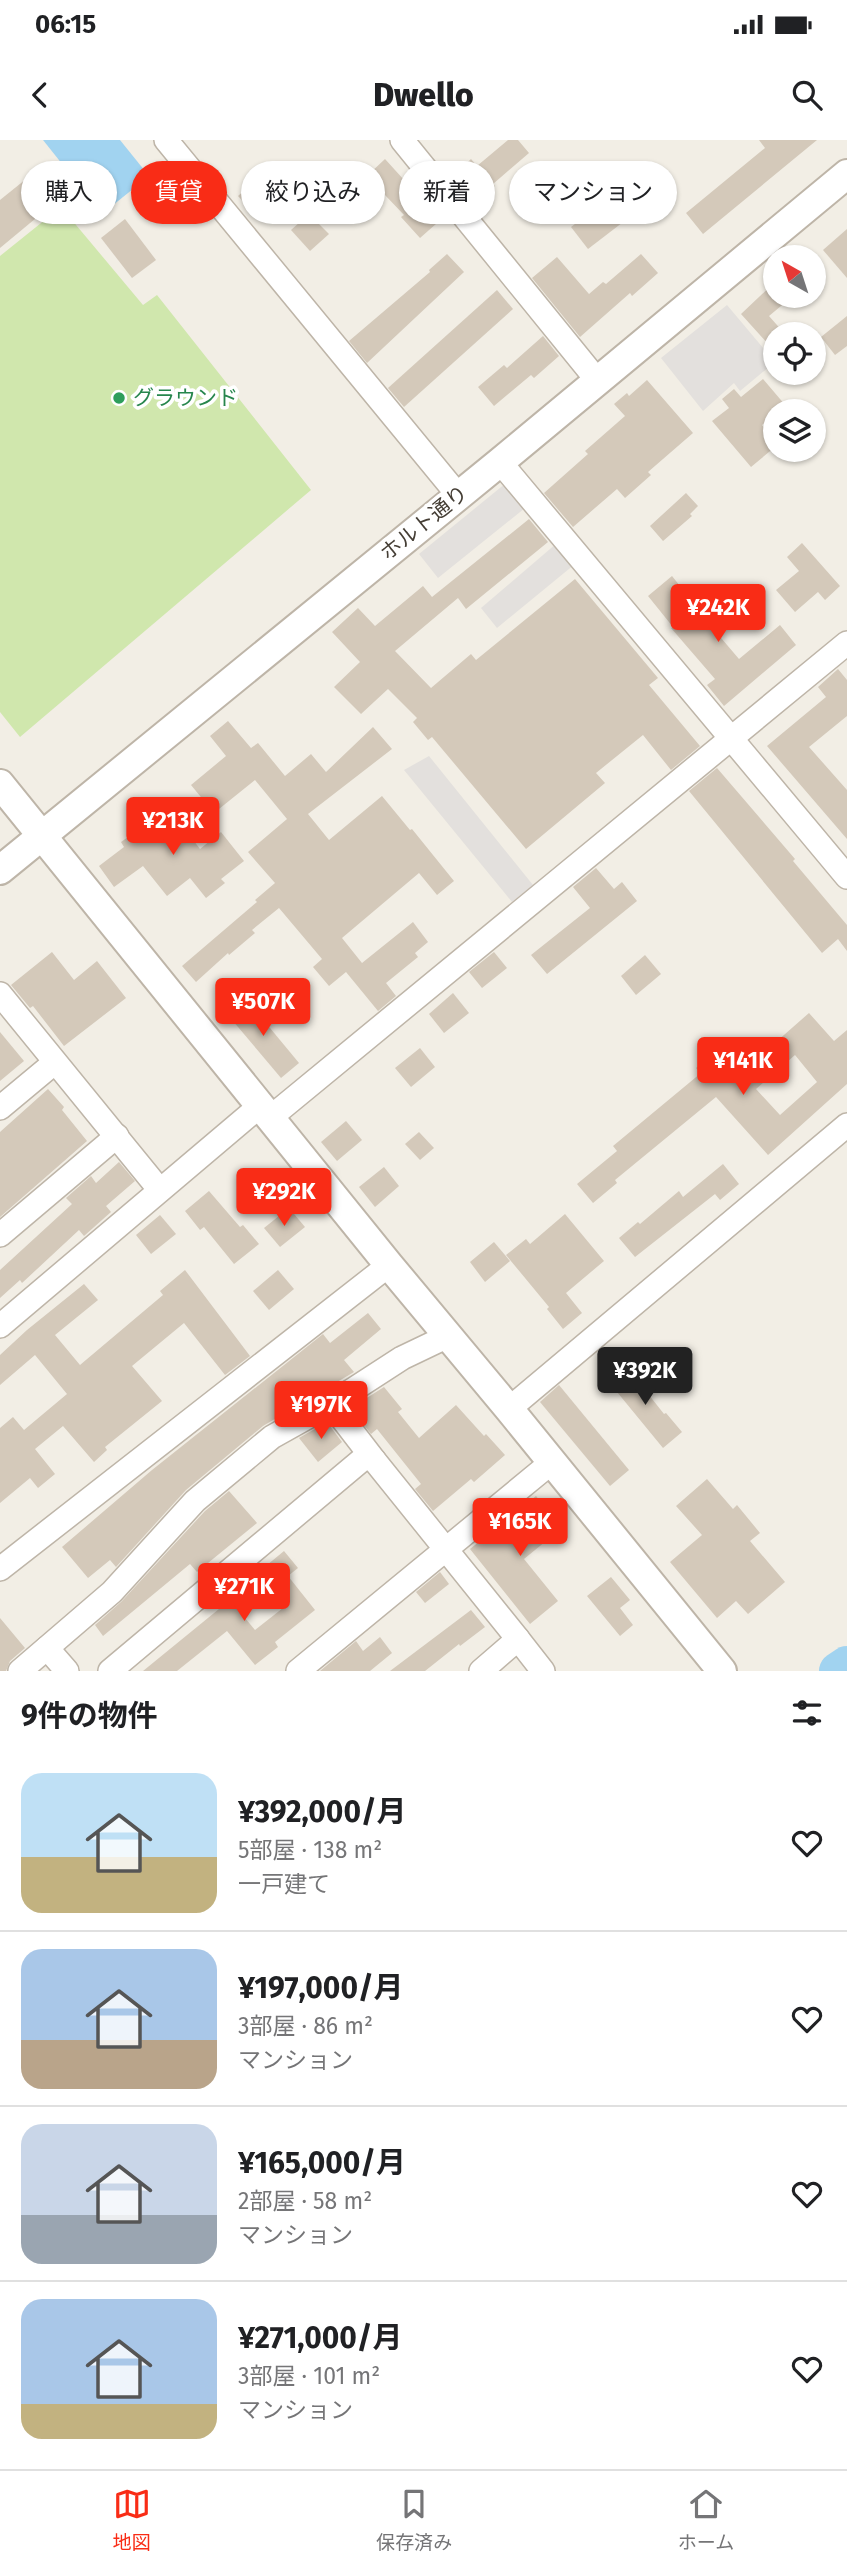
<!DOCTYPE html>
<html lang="ja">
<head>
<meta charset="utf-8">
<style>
  body { margin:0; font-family:"Fira Sans","Noto Sans JP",sans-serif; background:#f2f2f2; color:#202124; height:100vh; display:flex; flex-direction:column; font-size:26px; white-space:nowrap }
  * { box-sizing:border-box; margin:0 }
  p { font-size:23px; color:#757577 }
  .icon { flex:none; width:38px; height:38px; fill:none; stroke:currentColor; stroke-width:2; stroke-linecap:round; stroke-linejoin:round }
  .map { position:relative; height:1531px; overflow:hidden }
  .drawer { display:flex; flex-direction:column; background:#fff; flex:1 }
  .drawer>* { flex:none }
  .hud { position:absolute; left:21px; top:21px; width:805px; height:63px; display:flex; gap:14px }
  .needle { width:46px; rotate:321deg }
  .controls { position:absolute; left:763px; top:105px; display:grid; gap:14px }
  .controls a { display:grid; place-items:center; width:63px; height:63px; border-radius:50%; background:#fff; box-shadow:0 2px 5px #0004; font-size:35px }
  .price { position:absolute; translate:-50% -60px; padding:0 16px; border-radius:7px; background:#f92c16; color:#fff; font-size:23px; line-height:46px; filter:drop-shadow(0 2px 4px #0008) }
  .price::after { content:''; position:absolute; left:50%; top:42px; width:21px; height:16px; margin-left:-10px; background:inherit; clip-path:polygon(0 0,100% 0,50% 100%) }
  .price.on { background:#222; color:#fff }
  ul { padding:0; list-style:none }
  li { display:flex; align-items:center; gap:21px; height:175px; padding:0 21px }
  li+li { border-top:2px solid #e0e0e0 }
  li span { display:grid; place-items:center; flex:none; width:196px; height:140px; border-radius:21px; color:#555 }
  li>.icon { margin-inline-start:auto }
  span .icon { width:84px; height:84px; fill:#fffc; stroke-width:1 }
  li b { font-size:30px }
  h2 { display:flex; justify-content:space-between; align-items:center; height:84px; padding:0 21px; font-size:30px }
  .pill { padding:0 24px; border-radius:32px; background:#fff; box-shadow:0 2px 5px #0004; font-size:24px; line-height:63px }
  .pill.on { background:#f92c16; color:#fff }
  .status { display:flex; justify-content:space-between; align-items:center; height:49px; padding:0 35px; background:#fff; direction:ltr }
  .status svg { height:19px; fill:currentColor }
  header { display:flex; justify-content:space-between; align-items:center; height:91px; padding:0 21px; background:#fff; font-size:32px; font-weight:800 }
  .menu { display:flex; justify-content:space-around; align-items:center; height:98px; border-top:2px solid #e0e0e0; background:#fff; font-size:19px; color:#757577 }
  .menu a { display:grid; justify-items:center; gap:4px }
  .menu .on { color:#f92c16 }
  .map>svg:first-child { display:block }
</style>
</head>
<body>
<div class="status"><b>06:15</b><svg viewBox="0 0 49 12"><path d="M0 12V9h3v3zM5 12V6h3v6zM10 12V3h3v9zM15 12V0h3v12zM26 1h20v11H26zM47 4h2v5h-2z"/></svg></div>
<header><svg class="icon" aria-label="back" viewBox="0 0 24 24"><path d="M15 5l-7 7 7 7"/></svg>Dwello<svg class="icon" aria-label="search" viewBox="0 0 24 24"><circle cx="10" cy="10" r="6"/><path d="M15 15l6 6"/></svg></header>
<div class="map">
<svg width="847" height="1531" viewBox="0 0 847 1531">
  <rect width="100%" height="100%" fill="#f2eee5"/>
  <path fill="#d0e7ad" d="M61,67L143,165L157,155L311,350L20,597L0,572V116Z"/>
  <g fill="#e3e0dd">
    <path d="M727,165L775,222L740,251L734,243L703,271L661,218Z"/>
    <path d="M506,343L525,368L438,438L419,414Z"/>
    <path d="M557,403L575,424L497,488L481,468Z"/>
    <path d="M429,616L533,745L512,762L404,630Z"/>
  </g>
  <path fill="#a1d3f0" d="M43,0H120L149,36L102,74Z"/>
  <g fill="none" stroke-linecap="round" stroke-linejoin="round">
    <path stroke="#a1d3f0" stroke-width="38" d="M838,1531L847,1525"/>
  </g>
  <g fill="#d4c9ba" fill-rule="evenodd">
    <path d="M508,0H518L529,13L493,44L495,46L473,65L451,38L471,19L477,26Z"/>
    <path d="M759,0H817L703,94L686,73L765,8Z"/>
    <path d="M385,19L424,62L430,56L445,76L420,98L401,77L404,75L367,36Z"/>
    <path d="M36,31L59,59L0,108V60Z"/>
    <path d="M639,34L657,56L588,109L571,87Z"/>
    <path d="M256,40L275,60L257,77L238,56Z"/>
    <path d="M309,74L329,94L310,111L291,90Z"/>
    <path d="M125,79L156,120L132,138L101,98Z"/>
    <path d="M847,89V138L823,110Z"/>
    <path d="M447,114L464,132L367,223L349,201L430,132L429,130Z"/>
    <path d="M641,114L658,133L632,156L630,153L580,197L532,138L557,117L589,154L603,142L606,144Z"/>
    <path d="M775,142V156H793L769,176L784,193L775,194V201L770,206L741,174Z"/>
    <path d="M497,150L513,169L404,267L388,248Z"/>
    <path d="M847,176V206L835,215L821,197Z"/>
    <path d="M543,196L559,216L534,238L531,235L494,266L478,247L504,225L507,228Z"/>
    <path d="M763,239L786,266L779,271H775V275L762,285L775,301V307L751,327L712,281L729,268L722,259L734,249L741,257Z"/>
    <path d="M647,240L693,293L648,332L651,335L625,358L617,349L573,387L544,353L588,314L585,311L625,276L614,264L627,253L629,256Z"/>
    <path d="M686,353L698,366L690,374L692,376L663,401L650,386Z"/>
    <path d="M529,379L548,402L466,469L458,458L395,511L431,548L471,514L476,520L575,439L658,538L649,545L700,606L671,630L643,595L596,633L605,643L526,709L432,597L428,600L413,582L417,578L388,549L361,574L334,547L360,522L332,492L358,468L375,486L423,446L432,457Z"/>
    <path d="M802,403L840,446L825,460L818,452L795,472L776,450L799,431L787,417Z"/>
    <path d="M672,436L688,456L687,458L739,519L780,485L796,505L724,566L707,545L715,539L671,488L673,487L648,456Z"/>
    <path d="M838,529L847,540V576L809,607L847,650V699L767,606L826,557L818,547Z"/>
    <path d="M228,581L251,608L258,603L285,636L311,614L326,632L373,587L392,609L308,674L329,700L382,656L410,690L412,689L454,741L437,755L419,733L342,798L362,823L413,782L428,802L415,813L418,817L386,843L396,856L378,871L346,832L329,846L313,827L322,819L279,768L252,790L255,793L229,815L228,813L196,842L182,826L257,762L255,760L275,743L248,712L287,679L255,640L214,673L191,645L226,616L210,596Z"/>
    <path d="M717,628L795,719L793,721L847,785V811L838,799L822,813L689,651Z"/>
    <path d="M169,668L200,709L221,692L244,721L221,739L225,743L206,758L190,738L167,756L143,726L114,747L99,726L124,707L121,702Z"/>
    <path d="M596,728L614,749L622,742L637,761L547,834L531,815L590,768L573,747Z"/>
    <path d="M52,812L74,840L97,821L126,858L64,906L33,866L30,868L11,845Z"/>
    <path d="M494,812L507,828L482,848L469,832Z"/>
    <path d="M645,815L661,834L636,855L621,836Z"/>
    <path d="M453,853L469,873L444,893L429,874Z"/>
    <path d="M246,859L299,923L281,938L227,874Z"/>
    <path d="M809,873L834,901L847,890V944L768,1015L716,957L615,1040L617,1043L593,1063L577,1044L617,1011L613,1006L701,933L696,928L725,905L745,929ZM795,915L817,942L780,975L756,949Z"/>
    <path d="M0,892L24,921L0,941Z"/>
    <path d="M420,908L435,927L411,947L395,928Z"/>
    <path d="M48,949L64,967L62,970L87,1001L0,1077V992Z"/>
    <path d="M346,981L362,1000L337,1021L321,1002Z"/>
    <path d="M419,992L434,1008L420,1020L405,1004Z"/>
    <path d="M119,1022L135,1041L106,1066L111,1072L84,1096L79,1090L22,1143L20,1140L0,1158V1130L72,1064L66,1058L91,1036L96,1043Z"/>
    <path d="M723,1024L739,1044L720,1060L715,1054L635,1117L619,1098L638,1082L640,1084L679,1051L683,1057Z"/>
    <path d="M384,1027L399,1046L375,1067L359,1047Z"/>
    <path d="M209,1051L240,1087L243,1085L259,1104L234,1124L204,1087L200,1090L185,1071Z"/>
    <path d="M289,1068L305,1087L280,1107L264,1088Z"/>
    <path d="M565,1074L604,1121L566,1153L582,1173L563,1189L547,1169L549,1167L506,1115L526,1099L530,1104Z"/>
    <path d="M160,1075L176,1094L151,1114L136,1095Z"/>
    <path d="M494,1102L510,1121L485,1142L470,1122Z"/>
    <path d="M185,1130L250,1216L225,1235L184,1183L132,1226L162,1261L105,1307L107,1310L94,1322L63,1286L35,1309L55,1334L38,1348L30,1338L0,1363V1288L13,1277L24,1290L67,1254L35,1215L0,1245V1215L27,1190L84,1144L98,1160L55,1195L80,1225L163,1155L160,1151Z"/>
    <path d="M278,1130L294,1149L269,1170L253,1151Z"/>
    <path d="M368,1173L381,1189L344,1220L354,1232L263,1286L186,1350L116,1427L110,1420L88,1438L62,1407L152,1330L323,1194L330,1203Z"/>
    <path d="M626,1226L664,1274L666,1273L682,1292L663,1308L608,1241Z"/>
    <path d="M559,1245L629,1330L610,1346L540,1262Z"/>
    <path d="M384,1247L402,1269L398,1272L419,1298L456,1265L484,1296L486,1294L505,1315L474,1342L471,1339L433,1371L415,1349L421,1344L377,1289L371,1294L351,1268Z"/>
    <path d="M327,1282L342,1302L318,1322L299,1298Z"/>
    <path d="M707,1339L733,1369L737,1365L760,1393L750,1401L785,1442L748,1474L736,1461L717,1478L670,1422L702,1395L676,1366Z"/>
    <path d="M229,1351L257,1383L197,1432L190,1424L103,1496L95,1485L122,1461L205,1371Z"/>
    <path d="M536,1356L562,1388L524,1419L558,1461L530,1484L470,1409Z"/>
    <path d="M284,1411L298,1428L288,1436L315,1470L275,1502L278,1507L255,1525L227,1491L177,1531H143L230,1460L255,1490L288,1464L261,1430Z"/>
    <path d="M440,1432L449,1444L425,1463L416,1452Z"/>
    <path d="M611,1437L630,1460L620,1468L633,1485L620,1496L587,1456Z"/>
    <path d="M471,1470L485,1487L460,1506L459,1504L425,1531H390Z"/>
    <path d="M0,1478L25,1508L10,1521L6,1531H0Z"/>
    <path d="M380,1497L392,1513L370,1531H320L356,1501L363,1511Z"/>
  </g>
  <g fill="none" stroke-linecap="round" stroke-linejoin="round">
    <g stroke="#beb5a8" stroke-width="26">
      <g id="minor">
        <path d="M166,0L458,355"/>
        <path d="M402,0L597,240"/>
        <path d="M500,322L847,737"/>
        <path d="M0,854L159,1049"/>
        <path d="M0,968L54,923"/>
        <path d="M271,977L847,503"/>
        <path d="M0,1095L117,996"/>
        <path d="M0,1186L261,965"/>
        <path d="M331,1264L374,1320"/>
        <path d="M509,1269L847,985"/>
        <path d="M0,1429L389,1125"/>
        <path d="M518,1499L543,1531"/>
        <path d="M47,1508L67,1531"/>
        <path d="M20,1531L112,1452L195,1361L272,1297L331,1264L402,1218L448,1196"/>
        <path d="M110,1531L364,1318L374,1320L518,1499L481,1531"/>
        <path d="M298,1531L552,1322"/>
      </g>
    </g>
    <g stroke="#beb5a8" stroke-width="32">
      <g id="tertiary">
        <path d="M0,644L389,1125L509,1269L722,1531"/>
        <path d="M0,730L500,322L847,34"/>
      </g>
    </g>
    <use href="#minor" stroke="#fff" stroke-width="23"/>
    <use href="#tertiary" stroke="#fff" stroke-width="28"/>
  </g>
  <circle fill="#2e9e5b" stroke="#fff" stroke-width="2.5" cx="119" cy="258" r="7"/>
  <g text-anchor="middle" stroke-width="7" stroke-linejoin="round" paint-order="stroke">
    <g font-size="21" fill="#27864d" stroke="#fff" text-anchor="start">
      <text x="133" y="265">グラウンド</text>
    </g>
    <g font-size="21" fill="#453e35" stroke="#fff">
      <text transform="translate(424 383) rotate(-39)" y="7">ホルト通り</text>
    </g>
  </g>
</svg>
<div class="controls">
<a><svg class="needle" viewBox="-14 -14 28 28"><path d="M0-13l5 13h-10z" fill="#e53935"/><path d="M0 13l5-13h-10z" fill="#757577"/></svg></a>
<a><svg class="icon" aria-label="locate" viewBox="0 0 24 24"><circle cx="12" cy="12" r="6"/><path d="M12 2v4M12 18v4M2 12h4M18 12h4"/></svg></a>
<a><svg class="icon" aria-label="layers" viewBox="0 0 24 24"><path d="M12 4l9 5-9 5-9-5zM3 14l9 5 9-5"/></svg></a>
</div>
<b class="price" style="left:718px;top:504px">¥242K</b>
<b class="price" style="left:173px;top:717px">¥213K</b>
<b class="price" style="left:263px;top:898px">¥507K</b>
<b class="price" style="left:743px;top:957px">¥141K</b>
<b class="price" style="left:284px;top:1088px">¥292K</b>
<b class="price on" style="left:645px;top:1267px">¥392K</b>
<b class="price" style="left:321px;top:1301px">¥197K</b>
<b class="price" style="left:520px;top:1418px">¥165K</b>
<b class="price" style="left:244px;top:1483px">¥271K</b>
<div class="hud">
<a class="pill">購入</a>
<a class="pill on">賃貸</a>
<a class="pill">絞り込み</a>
<a class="pill">新着</a>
<a class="pill">マンション</a>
</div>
</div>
<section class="drawer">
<h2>9件の物件<svg class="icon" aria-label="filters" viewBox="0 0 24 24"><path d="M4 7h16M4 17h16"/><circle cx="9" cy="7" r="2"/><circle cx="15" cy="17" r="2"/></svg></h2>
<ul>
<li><span style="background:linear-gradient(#bfe0f5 60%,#c2b280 0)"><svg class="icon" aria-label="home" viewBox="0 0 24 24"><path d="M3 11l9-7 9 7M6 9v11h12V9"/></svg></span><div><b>¥392,000/月</b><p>5部屋 · 138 m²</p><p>一戸建て</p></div><svg class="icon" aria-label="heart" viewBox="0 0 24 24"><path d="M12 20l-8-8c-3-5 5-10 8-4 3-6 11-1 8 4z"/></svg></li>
<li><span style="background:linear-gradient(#a9c7e8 65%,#b9a48a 0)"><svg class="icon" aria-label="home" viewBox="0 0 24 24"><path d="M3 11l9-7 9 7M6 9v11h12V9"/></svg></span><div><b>¥197,000/月</b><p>3部屋 · 86 m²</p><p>マンション</p></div><svg class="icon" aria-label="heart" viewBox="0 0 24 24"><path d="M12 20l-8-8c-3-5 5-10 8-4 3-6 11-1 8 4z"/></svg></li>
<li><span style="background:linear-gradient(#c9d6e8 65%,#9aa5b1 0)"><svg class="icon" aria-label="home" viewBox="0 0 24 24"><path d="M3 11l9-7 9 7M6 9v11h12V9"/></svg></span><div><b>¥165,000/月</b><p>2部屋 · 58 m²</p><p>マンション</p></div><svg class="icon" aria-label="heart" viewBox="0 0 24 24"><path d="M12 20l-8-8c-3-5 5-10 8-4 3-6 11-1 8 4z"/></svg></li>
<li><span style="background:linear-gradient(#a9c7e8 75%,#c2b280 0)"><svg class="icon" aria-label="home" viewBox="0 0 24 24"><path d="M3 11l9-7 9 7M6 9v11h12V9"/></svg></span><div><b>¥271,000/月</b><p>3部屋 · 101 m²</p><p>マンション</p></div><svg class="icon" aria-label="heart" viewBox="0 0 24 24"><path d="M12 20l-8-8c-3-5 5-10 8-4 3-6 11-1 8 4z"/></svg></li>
</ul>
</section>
<nav class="menu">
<a class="on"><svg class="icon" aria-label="map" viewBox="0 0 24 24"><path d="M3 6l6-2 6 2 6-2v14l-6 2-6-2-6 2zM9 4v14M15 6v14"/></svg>地図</a>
<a><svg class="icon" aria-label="saved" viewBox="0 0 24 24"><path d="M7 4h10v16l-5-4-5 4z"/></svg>保存済み</a>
<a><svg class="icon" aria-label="home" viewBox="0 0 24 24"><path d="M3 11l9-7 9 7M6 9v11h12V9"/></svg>ホーム</a>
</nav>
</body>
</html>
